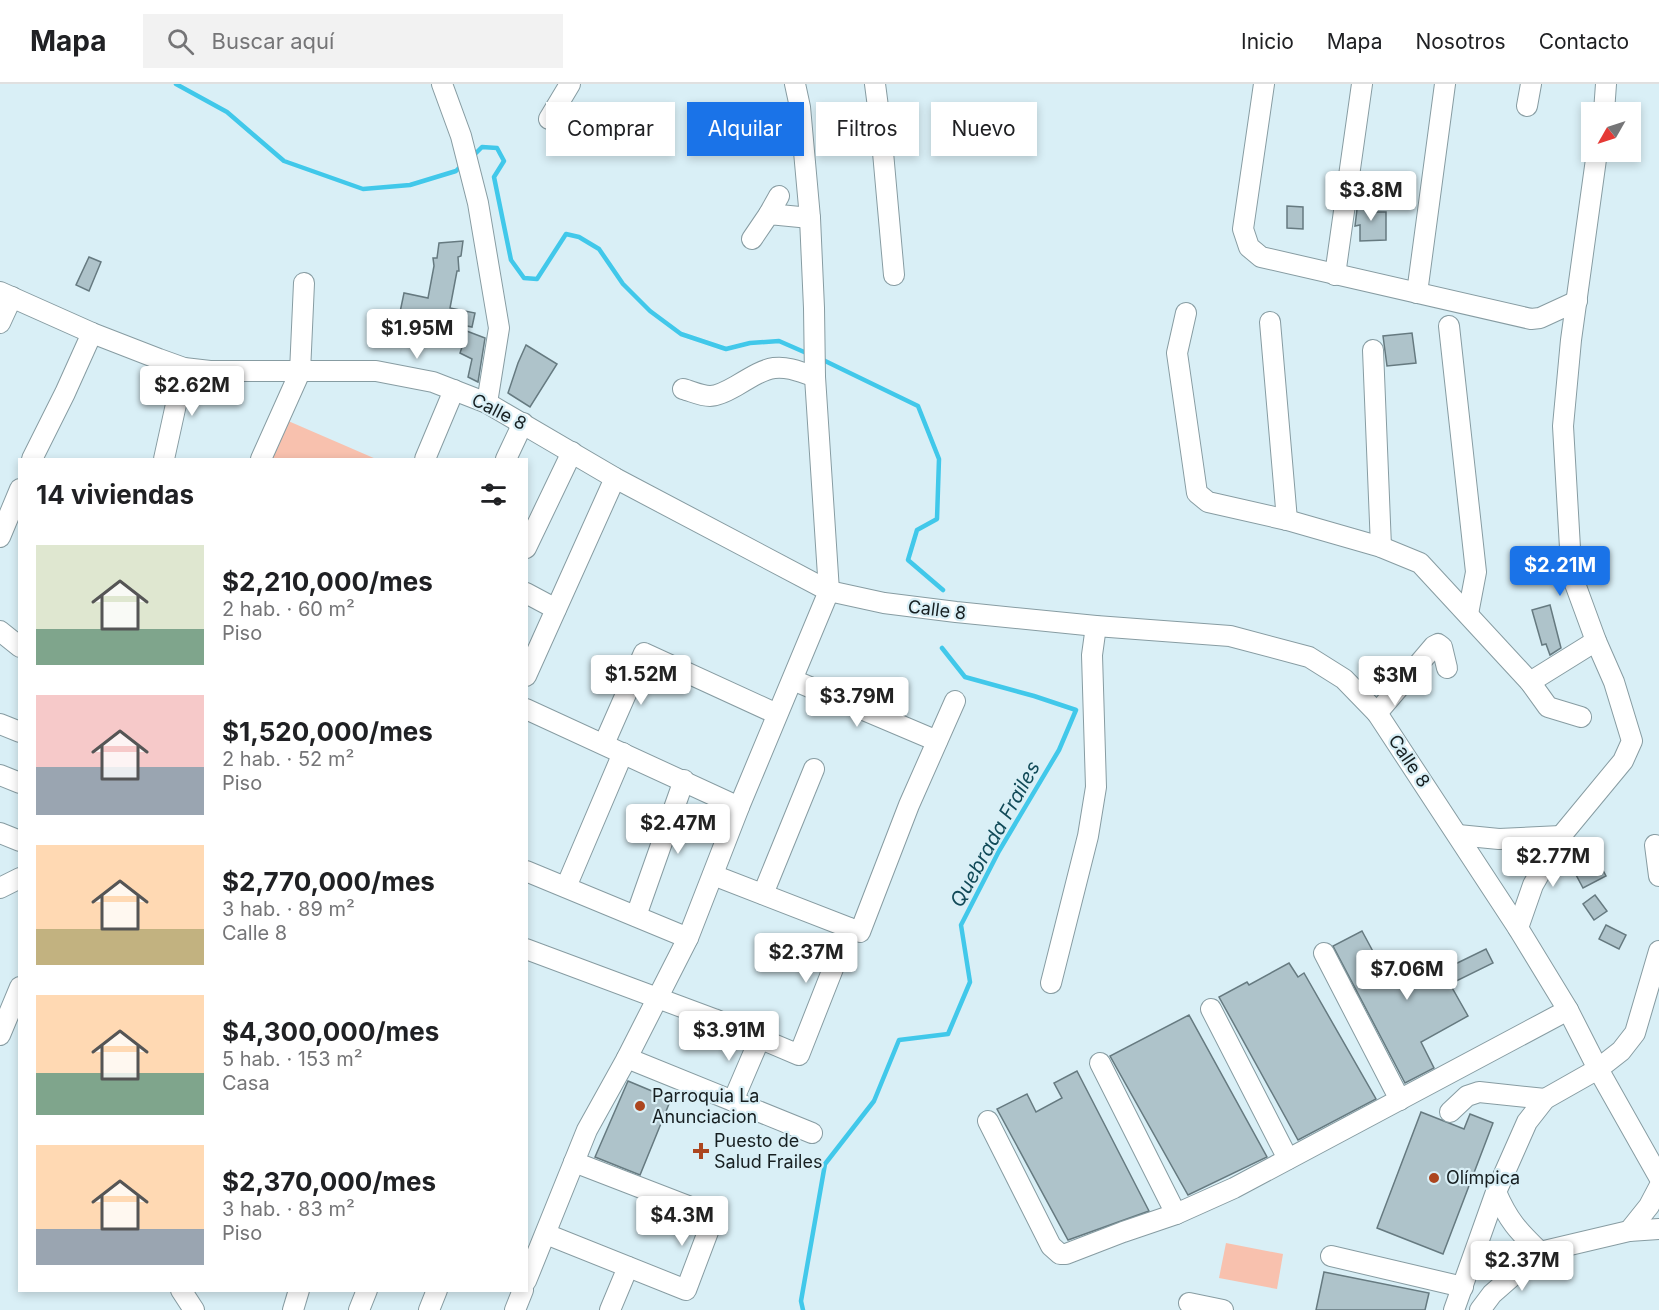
<!DOCTYPE html>
<html lang="es">
<head>
<meta charset="utf-8">
<style>
  body { margin:0; font-family:Inter,sans-serif; background:#f2f2f2; color:#202124; height:100vh; display:flex; flex-direction:column; font-size:22px; white-space:nowrap }
  * { box-sizing:border-box; margin:0 }
  p { font-size:20px; color:#757577 }
  .icon { flex:none; width:33px; height:33px; fill:none; stroke:currentColor; stroke-width:2; stroke-linecap:round; stroke-linejoin:round }
  .map { position:relative; flex:1; overflow:hidden }
  .panel { position:absolute; left:18px; top:374px; width:510px; height:834px; display:flex; flex-direction:column; background:#fff; border-radius:0px; box-shadow:0 3px 9px #0003 }
  .panel>* { flex:none }
  .banner { position:absolute; left:546px; top:18px; width:570px; height:54px; display:flex; gap:12px }
  .needle { width:39px; rotate:231deg }
  .tools { position:absolute; left:1581px; top:18px; display:grid; gap:12px }
  .tools a { display:grid; place-items:center; width:60px; height:60px; border-radius:0px; background:#fff; box-shadow:0 3px 9px #0003; font-size:30px }
  .price { position:absolute; translate:-50% -51px; padding:0 14px; border-radius:6px; background:#fff; color:#222; font-size:20px; line-height:39px; filter:drop-shadow(0 2px 3px #0008) }
  .price::after { content:''; position:absolute; left:50%; top:36px; width:18px; height:14px; margin-left:-9px; background:inherit; clip-path:polygon(0 0,100% 0,50% 100%) }
  .price.selected { background:#1a73e8; color:#fff }
  ul { padding:0; list-style:none }
  li { display:flex; align-items:center; gap:18px; height:150px; padding:0 18px }
  li span { display:grid; place-items:center; flex:none; width:168px; height:120px; border-radius:0px; color:#555 }
  li>.icon { margin-inline-start:auto }
  span .icon { width:72px; height:72px; fill:#fffc; stroke-width:1 }
  li b { font-size:26px }
  h2 { display:flex; justify-content:space-between; align-items:center; height:72px; padding:0 18px; font-size:26px }
  .pill { padding:0 21px; border-radius:0px; background:#fff; box-shadow:0 3px 9px #0003; font-size:21px; line-height:54px }
  .pill.selected { background:#1a73e8; color:#fff }
  header { display:flex; align-items:center; gap:36px; box-sizing:border-box; height:84px; padding:0 30px; background:#fff; border-bottom:2px solid #e0e0e0 }
  header strong { font-size:28px }
  nav { display:flex; gap:33px; margin-inline-start:auto; font-size:21px }
  .search { width:420px; height:54px; background:#f2f2f2; display:flex; align-items:center; gap:15px; box-sizing:border-box; padding:0 21px; border-radius:0px; color:#757577; font-size:22px }
  .map>svg:first-child { display:block }
</style>
</head>
<body>
<header>
<strong>Mapa</strong>
<div class="search"><svg class="icon" aria-label="search" viewBox="0 0 24 24"><circle cx="10" cy="10" r="6"/><path d="M15 15l6 6"/></svg>Buscar aquí</div>
<nav><a>Inicio</a><a>Mapa</a><a>Nosotros</a><a>Contacto</a></nav>
</header>
<div class="map">
<svg width="1659" height="1226" viewBox="0 0 1659 1226">
  <rect width="100%" height="100%" fill="#d9eff6"/>
  <g fill="#f8c1ae">
    <path d="M279,333L376,375H265Z"/>
    <path d="M1226,1159L1283,1170L1277,1205L1219,1194Z"/>
  </g>
  <g fill="none" stroke-linecap="round" stroke-linejoin="round">
    <g stroke="#41c8ea" stroke-width="4.5">
      <path d="M176,0L227,28L284,77L363,105L410,101L456,87L462,81"/>
      <path d="M471,74L482,63L497,64L504,77L494,93L511,176L524,194L537,195L566,150L579,153L599,165L623,200L650,227L681,250L726,265L750,259L779,257L811,271"/>
      <path d="M821,275L918,322L939,375L937,435L917,446L908,476L943,506"/>
      <path d="M803,1226L801,1217L825,1080L874,1017L899,956L948,950L970,898L961,841L999,767L1059,666L1076,626L1034,612L965,593L942,564"/>
    </g>
  </g>
  <g fill="#aec3ca" stroke="#667a80" stroke-width="1.5">
    <path d="M1358,117H1373V128H1386V156L1360,157V141L1355,142Z"/>
    <path d="M1287,122L1303,123V145L1287,144Z"/>
    <path d="M463,157L461,172L458,173L459,187H457L450,224L475,229L472,243L424,233L418,262L394,257L404,209L428,214L434,182L433,174H437L439,159Z"/>
    <path d="M89,173L101,178L89,207L76,201Z"/>
    <path d="M464,246L485,254L478,298L468,293L472,275L460,269L463,260Z"/>
    <path d="M1412,249L1416,279L1387,282L1383,252Z"/>
    <path d="M526,261L557,280L530,323L508,309L518,279Z"/>
    <path d="M1550,521L1561,564L1550,571L1546,560L1542,561L1532,526Z"/>
    <path d="M1597,775L1606,792L1583,804L1574,787Z"/>
    <path d="M1595,811L1607,827L1594,836L1583,820Z"/>
    <path d="M1606,841L1626,851L1619,865L1599,855Z"/>
    <path d="M1362,847L1390,899L1436,873L1443,886L1486,865L1493,879L1450,900L1468,932L1421,958L1434,984L1405,999L1333,862Z"/>
    <path d="M1289,879L1298,893L1304,889L1376,1015L1298,1056L1219,913L1247,898L1249,901Z"/>
    <path d="M1189,931L1267,1073L1188,1111L1110,972Z"/>
    <path d="M1077,987L1149,1127L1068,1156L997,1025L1027,1010L1036,1028L1062,1014L1054,999Z"/>
    <path d="M628,997L671,1015L640,1091L595,1073Z"/>
    <path d="M1421,1028L1464,1045L1470,1030L1493,1039L1443,1170L1377,1144Z"/>
    <path d="M1324,1188L1429,1209L1425,1226H1316Z"/>
  </g>
  <g fill="none" stroke-linecap="round" stroke-linejoin="round">
    <g stroke="#879ca2" stroke-width="22">
      <g id="minor">
        <path d="M442,0L461,52L478,119L499,244L487,319"/>
        <path d="M875,0L881,46L894,191"/>
        <path d="M1264,0L1243,145L1249,163L1261,173L1531,235L1540,234L1577,217"/>
        <path d="M1527,22L1531,0"/>
        <path d="M1604,28L1606,0"/>
        <path d="M549,35L570,0"/>
        <path d="M769,130L779,112"/>
        <path d="M752,155L769,130L810,134"/>
        <path d="M1335,191L1362,0"/>
        <path d="M0,208L92,249L159,275L184,284L210,287H376L433,298L487,319L615,394L829,507L884,519L956,528L1096,542L1230,552L1309,573L1344,595L1377,629L1518,844L1568,926L1598,985L1659,1093"/>
        <path d="M1417,209L1445,0"/>
        <path d="M1186,229L1177,269L1197,409L1208,418L1287,436L1381,463L1420,479L1530,598L1548,623L1581,633"/>
        <path d="M1270,238L1287,436"/>
        <path d="M0,239L12,213"/>
        <path d="M1449,242L1476,488L1468,530"/>
        <path d="M1373,266L1381,463"/>
        <path d="M683,305C691,307 701,312 710,312C718,312 729,306 736,302C771,281 776,278 815,293"/>
        <path d="M32,375L65,309L92,249"/>
        <path d="M164,375L184,284"/>
        <path d="M261,375L300,288L304,199"/>
        <path d="M425,375L454,306"/>
        <path d="M506,375L523,339"/>
        <path d="M0,453L20,405"/>
        <path d="M526,464L572,368"/>
        <path d="M526,509L556,525"/>
        <path d="M0,547L20,563"/>
        <path d="M526,592L615,394"/>
        <path d="M793,596L937,657"/>
        <path d="M1530,598L1596,557"/>
        <path d="M526,625L739,723"/>
        <path d="M1377,629L1434,562L1438,560L1442,563L1447,584"/>
        <path d="M0,640L20,648"/>
        <path d="M604,660L644,569L777,630"/>
        <path d="M0,691L20,699"/>
        <path d="M0,749L20,757"/>
        <path d="M1458,751L1499,755L1561,752"/>
        <path d="M1655,761L1659,792"/>
        <path d="M526,787L688,854"/>
        <path d="M713,791L860,848L909,721L955,617"/>
        <path d="M566,803L623,669"/>
        <path d="M0,804L20,794"/>
        <path d="M763,810L814,685"/>
        <path d="M636,832L684,696"/>
        <path d="M1518,844L1533,801L1561,752L1623,677L1632,657L1614,598L1596,557L1574,497L1570,464L1563,342L1571,256L1597,68"/>
        <path d="M526,865L714,935L799,971L849,844"/>
        <path d="M1324,869L1400,1016"/>
        <path d="M1051,899L1088,752L1096,703L1092,571L1096,542"/>
        <path d="M1211,925L1288,1075"/>
        <path d="M0,951L20,903"/>
        <path d="M627,974L812,1049"/>
        <path d="M1100,979L1176,1130"/>
        <path d="M733,1017L760,954"/>
        <path d="M1450,1028L1467,1012L1479,1008L1545,1015"/>
        <path d="M988,1037L1051,1162L1060,1170H1066L1123,1148L1176,1130L1234,1104L1568,926"/>
        <path d="M1496,1108C1508,1136 1518,1147 1540,1168"/>
        <path d="M1629,1147L1649,1122L1659,1103"/>
        <path d="M546,1150L686,1206L714,1132L574,1078"/>
        <path d="M1331,1172L1463,1203"/>
        <path d="M526,1197L587,1046L627,974L688,854L739,723L829,507L815,293L814,224L810,134L800,23L795,0"/>
        <path d="M181,1206L194,1226"/>
        <path d="M1189,1219L1223,1226"/>
        <path d="M293,1226L299,1206"/>
        <path d="M359,1226L367,1206"/>
        <path d="M429,1226L437,1206"/>
        <path d="M515,1226L523,1206"/>
        <path d="M610,1226L628,1183"/>
        <path d="M1454,1226L1496,1108L1527,1038L1545,1015L1598,985L1621,967L1635,949L1659,867"/>
        <path d="M1480,1226L1492,1210L1540,1168L1629,1147L1659,1145"/>
      </g>
    </g>
    <use href="#minor" stroke="#fff" stroke-width="20"/>
  </g>
  <g fill="#ac461f" stroke="#d9eff6" stroke-width="2">
    <circle cx="640" cy="1022" r="6"/>
    <path d="M698 1058h6v6h6v6h-6v6h-6v-6h-6v-6h6z"/>
    <circle cx="1434" cy="1094" r="6"/>
  </g>
  <g text-anchor="middle" stroke-width="4.5" stroke-linejoin="round" paint-order="stroke">
    <g font-size="18" fill="#171f21" stroke="#d9eff6">
      <text transform="translate(499 328) rotate(27)" y="6">Calle 8</text>
      <text transform="translate(937 526) rotate(7)" y="6">Calle 8</text>
      <text transform="translate(1409 677) rotate(56)" y="6">Calle 8</text>
    </g>
    <g font-size="18" fill="#171f21" stroke="#d9eff6" text-anchor="start">
      <text x="652" y="1018">Parroquia La<tspan x="652" dy="21">Anunciacion</tspan></text>
      <text x="714" y="1063">Puesto de<tspan x="714" dy="21">Salud Frailes</tspan></text>
      <text x="1446" y="1100">Olímpica</text>
    </g>
    <g font-size="20" font-style="italic" fill="#114a58" stroke="#d9eff6">
      <text transform="translate(995 750) rotate(-61)" y="7">Quebrada Frailes</text>
    </g>
  </g>
</svg>
<div class="tools">
<a><svg class="needle" viewBox="-14 -14 28 28"><path d="M0-13l5 13h-10z" fill="#e53935"/><path d="M0 13l5-13h-10z" fill="#757577"/></svg></a>
</div>
<b class="price" style="left:1371px;top:138px">$3.8M</b>
<b class="price" style="left:417px;top:276px">$1.95M</b>
<b class="price" style="left:192px;top:333px">$2.62M</b>
<b class="price selected" style="left:1560px;top:513px">$2.21M</b>
<b class="price" style="left:641px;top:622px">$1.52M</b>
<b class="price" style="left:1395px;top:623px">$3M</b>
<b class="price" style="left:857px;top:644px">$3.79M</b>
<b class="price" style="left:678px;top:771px">$2.47M</b>
<b class="price" style="left:1553px;top:804px">$2.77M</b>
<b class="price" style="left:806px;top:900px">$2.37M</b>
<b class="price" style="left:1407px;top:917px">$7.06M</b>
<b class="price" style="left:729px;top:978px">$3.91M</b>
<b class="price" style="left:682px;top:1163px">$4.3M</b>
<b class="price" style="left:1522px;top:1208px">$2.37M</b>
<div class="banner">
<a class="pill">Comprar</a>
<a class="pill selected">Alquilar</a>
<a class="pill">Filtros</a>
<a class="pill">Nuevo</a>
</div>
<section class="panel">
<h2>14 viviendas<svg class="icon" aria-label="filters" viewBox="0 0 24 24"><path d="M4 7h16M4 17h16"/><circle cx="9" cy="7" r="2"/><circle cx="15" cy="17" r="2"/></svg></h2>
<ul>
<li><span style="background:linear-gradient(#dfe7d0 70%,#7fa58c 0)"><svg class="icon" aria-label="home" viewBox="0 0 24 24"><path d="M3 11l9-7 9 7M6 9v11h12V9"/></svg></span><div><b>$2,210,000/mes</b><p>2 hab. · 60 m²</p><p>Piso</p></div></li>
<li><span style="background:linear-gradient(#f6c9c9 60%,#9aa5b1 0)"><svg class="icon" aria-label="home" viewBox="0 0 24 24"><path d="M3 11l9-7 9 7M6 9v11h12V9"/></svg></span><div><b>$1,520,000/mes</b><p>2 hab. · 52 m²</p><p>Piso</p></div></li>
<li><span style="background:linear-gradient(#ffd9b3 70%,#c2b280 0)"><svg class="icon" aria-label="home" viewBox="0 0 24 24"><path d="M3 11l9-7 9 7M6 9v11h12V9"/></svg></span><div><b>$2,770,000/mes</b><p>3 hab. · 89 m²</p><p>Calle 8</p></div></li>
<li><span style="background:linear-gradient(#ffd9b3 65%,#7fa58c 0)"><svg class="icon" aria-label="home" viewBox="0 0 24 24"><path d="M3 11l9-7 9 7M6 9v11h12V9"/></svg></span><div><b>$4,300,000/mes</b><p>5 hab. · 153 m²</p><p>Casa</p></div></li>
<li><span style="background:linear-gradient(#ffd9b3 70%,#9aa5b1 0)"><svg class="icon" aria-label="home" viewBox="0 0 24 24"><path d="M3 11l9-7 9 7M6 9v11h12V9"/></svg></span><div><b>$2,370,000/mes</b><p>3 hab. · 83 m²</p><p>Piso</p></div></li>
</ul>
</section>
</div>
</body>
</html>
